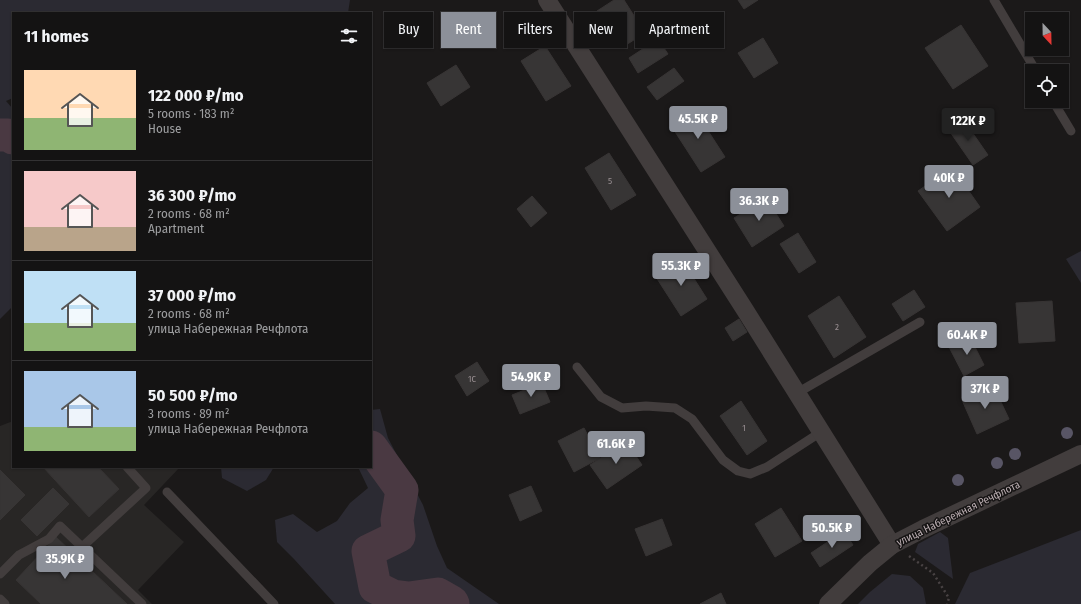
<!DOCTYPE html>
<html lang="en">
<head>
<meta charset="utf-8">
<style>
  body { margin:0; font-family:"Fira Sans Condensed",sans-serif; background:#212021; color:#f1f3f6; height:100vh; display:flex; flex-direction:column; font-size:15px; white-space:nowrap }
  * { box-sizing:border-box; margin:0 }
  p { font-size:13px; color:#9d9ea0 }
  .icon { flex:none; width:22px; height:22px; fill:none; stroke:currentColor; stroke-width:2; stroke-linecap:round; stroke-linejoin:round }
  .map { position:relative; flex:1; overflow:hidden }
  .side { position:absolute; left:12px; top:12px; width:360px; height:456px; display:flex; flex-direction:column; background:#141313; border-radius:0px; box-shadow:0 1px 3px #0004,0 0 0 1px #333233 }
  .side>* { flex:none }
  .banner { position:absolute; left:384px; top:12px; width:380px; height:36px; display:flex; gap:8px }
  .needle { width:26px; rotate:158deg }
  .controls { position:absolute; left:1025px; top:12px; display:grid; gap:8px }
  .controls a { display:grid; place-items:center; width:44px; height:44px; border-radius:0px; background:#141313; box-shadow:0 1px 3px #0004,0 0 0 1px #333233; font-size:20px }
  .price { position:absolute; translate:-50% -34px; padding:0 9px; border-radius:4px; background:#8c9099; color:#fff; font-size:13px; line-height:26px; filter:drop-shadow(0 1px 2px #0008) }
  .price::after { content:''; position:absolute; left:50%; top:24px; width:12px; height:9px; margin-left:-6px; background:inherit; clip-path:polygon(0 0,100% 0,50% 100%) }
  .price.on { background:#222; color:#fff }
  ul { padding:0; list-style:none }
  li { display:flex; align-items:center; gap:12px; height:100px; padding:0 12px }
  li+li { border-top:1px solid #333233 }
  li span { display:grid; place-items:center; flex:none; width:112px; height:80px; border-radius:0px; color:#555 }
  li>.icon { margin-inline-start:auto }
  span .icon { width:48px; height:48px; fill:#fffc; stroke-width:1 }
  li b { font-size:17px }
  h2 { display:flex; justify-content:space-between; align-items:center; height:48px; padding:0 12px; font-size:17px }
  .tag { padding:0 14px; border-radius:0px; background:#141313; box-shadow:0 1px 3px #0004,0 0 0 1px #333233; font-size:14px; line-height:36px }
  .tag.on { background:#8c9099; color:#fff }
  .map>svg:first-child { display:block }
</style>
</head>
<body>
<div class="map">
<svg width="1081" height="604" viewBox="0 0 1081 604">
  <rect width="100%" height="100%" fill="#1b1919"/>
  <path fill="#282625" d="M13,420V467H180L144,505L184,542L138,590L152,604H0V426L13,421Z"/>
  <g fill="#2b2a32">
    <path d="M0,0H350L348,13H13V98L6,101L13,109V306L0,319Z"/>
    <path d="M1081,251V283L1066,259Z"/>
    <path d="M380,409L388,438L423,505L437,546L447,568L499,604H335L294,559L277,542L275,520L293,514L317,532L337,521L350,503L368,488L358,467H371V410Z"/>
    <path d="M221,467H274L266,480L247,491L222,478Z"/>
    <path d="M1081,530V604H955L970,573Z"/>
    <path d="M940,532L948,538L953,579L915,552L918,544Z"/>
    <path d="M892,574L910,576L923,588L926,604H858L870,592Z"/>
  </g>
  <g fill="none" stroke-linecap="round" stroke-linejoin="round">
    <g stroke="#4a3942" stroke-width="33">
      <path d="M0,135H8L13,138"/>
      <path d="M371,447L402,490L397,520L399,536L368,551L375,587L393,596L409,598L438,594L452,602L453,604"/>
    </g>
  </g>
  <g fill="#373535" stroke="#373434">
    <path d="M614,0H624L645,33L621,48L597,11Z"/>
    <path d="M738,0H758L744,9Z"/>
    <path d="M961,25L988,66L953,89L925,48Z"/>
    <path d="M763,38L778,63L754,78L738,53Z"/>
    <path d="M658,39L668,54L638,73L629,58Z"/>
    <path d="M545,46L571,86L546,101L521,61Z"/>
    <path d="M456,65L470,87L441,106L427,83Z"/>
    <path d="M674,68L684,81L657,100L647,87Z"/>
    <path d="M694,109L725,157L701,172L670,124Z"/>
    <path d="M963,119L988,155L973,165L948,129Z"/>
    <path d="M609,153L636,195L611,210L585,168Z"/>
    <path d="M952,167L980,207L947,231L918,191Z"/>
    <path d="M532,196L547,213L531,227L517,209Z"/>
    <path d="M766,198L784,226L752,247L734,218Z"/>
    <path d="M798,233L816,262L799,273L780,244Z"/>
    <path d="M681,258L707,299L681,316L654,274Z"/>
    <path d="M914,290L925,307L903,321L892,304Z"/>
    <path d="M839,296L866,337L834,358L808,316Z"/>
    <path d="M1052,301L1055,341L1019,343L1016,303Z"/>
    <path d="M739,319L747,332L733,341L725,328Z"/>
    <path d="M970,337L984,365L964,376L949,347Z"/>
    <path d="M477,362L489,381L467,396L455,376Z"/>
    <path d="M542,383L550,402L520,414L512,395Z"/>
    <path d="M993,385L1009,419L977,434L962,400Z"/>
    <path d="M741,401L767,441L747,455L720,416Z"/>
    <path d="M584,428L600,458L574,472L558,441Z"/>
    <path d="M626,441L642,465L607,489L590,465Z"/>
    <path d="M43,467H98L119,489L89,517Z"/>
    <path d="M0,470L25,495L0,520Z"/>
    <path d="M531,486L542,511L520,521L509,495Z"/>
    <path d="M53,488L69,504L37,536L21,520Z"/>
    <path d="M781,508L802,541L775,557L755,524Z"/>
    <path d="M662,519L672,545L646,556L635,529Z"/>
    <path d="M844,531L853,545L820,567L811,553Z"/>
    <path d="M56,537L127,604H41L16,580Z"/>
    <path d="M721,593L726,604H700Z"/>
  </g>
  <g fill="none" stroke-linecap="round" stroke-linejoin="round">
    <path stroke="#494344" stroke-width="2.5" stroke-dasharray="2 3" stroke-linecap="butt" d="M909,556L933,573L949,598L947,604"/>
    <g stroke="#423d3d" stroke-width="9">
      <path d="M994,0L1036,71"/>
      <path d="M1053,101L1071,131"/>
      <path d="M577,367L601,397L622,408L646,406L675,408L692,419L723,460L738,471L750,474L767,467L821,432"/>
      <path d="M797,393L920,322"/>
      <path d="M167,492L274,604"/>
      <path d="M82,547L146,488L127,467"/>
      <path d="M0,574L19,555L49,539L60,526L142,604"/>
      <path d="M0,599L5,604"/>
    </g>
    <g stroke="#423d3d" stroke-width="18">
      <path d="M547,0L745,310L892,545"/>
      <path d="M828,604L870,563L892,545L923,529L1081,454"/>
    </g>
  </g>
  <g fill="#585565">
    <circle cx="1067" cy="433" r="6"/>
    <circle cx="1015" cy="454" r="6"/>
    <circle cx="997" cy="463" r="6"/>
    <circle cx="958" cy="480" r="6"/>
  </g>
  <g text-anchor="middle" stroke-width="3" stroke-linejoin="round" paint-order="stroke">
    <g font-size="9" fill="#998f92">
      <text x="610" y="184">5</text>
      <text x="837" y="330">2</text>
      <text x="472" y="382">1С</text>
      <text x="744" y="431">1</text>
    </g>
    <g font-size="11" fill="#baadb1" stroke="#161414">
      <text transform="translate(958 513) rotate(-26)" y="4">улица Набережная Речфлота</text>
    </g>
  </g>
</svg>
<div class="controls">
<a><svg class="needle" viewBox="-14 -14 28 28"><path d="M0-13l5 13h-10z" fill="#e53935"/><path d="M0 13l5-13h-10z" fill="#9d9ea0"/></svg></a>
<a><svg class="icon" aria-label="locate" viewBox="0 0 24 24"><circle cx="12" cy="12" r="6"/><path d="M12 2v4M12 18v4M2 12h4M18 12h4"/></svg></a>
</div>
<b class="price" style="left:698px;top:140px">45.5K ₽</b>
<b class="price on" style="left:968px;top:142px">122K ₽</b>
<b class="price" style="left:949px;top:199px">40K ₽</b>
<b class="price" style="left:759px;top:222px">36.3K ₽</b>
<b class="price" style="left:681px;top:287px">55.3K ₽</b>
<b class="price" style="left:967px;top:356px">60.4K ₽</b>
<b class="price" style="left:531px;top:398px">54.9K ₽</b>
<b class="price" style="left:985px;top:410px">37K ₽</b>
<b class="price" style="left:616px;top:465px">61.6K ₽</b>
<b class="price" style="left:832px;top:549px">50.5K ₽</b>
<b class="price" style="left:65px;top:580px">35.9K ₽</b>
<div class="banner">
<a class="tag">Buy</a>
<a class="tag on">Rent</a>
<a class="tag">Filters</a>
<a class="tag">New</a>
<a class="tag">Apartment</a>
</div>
<section class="side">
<h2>11 homes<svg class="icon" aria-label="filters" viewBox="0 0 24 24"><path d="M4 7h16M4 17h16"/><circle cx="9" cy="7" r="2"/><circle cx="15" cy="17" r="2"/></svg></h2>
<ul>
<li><span style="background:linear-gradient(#ffd9b3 60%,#8fb573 0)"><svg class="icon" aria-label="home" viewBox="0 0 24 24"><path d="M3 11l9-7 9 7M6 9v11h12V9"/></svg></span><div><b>122 000 ₽/mo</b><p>5 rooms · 183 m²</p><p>House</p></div></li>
<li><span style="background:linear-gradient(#f6c9c9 70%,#b9a48a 0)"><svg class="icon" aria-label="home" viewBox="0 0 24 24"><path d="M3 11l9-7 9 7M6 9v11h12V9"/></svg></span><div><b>36 300 ₽/mo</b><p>2 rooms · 68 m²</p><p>Apartment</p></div></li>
<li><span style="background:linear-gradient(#bfe0f5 65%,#8fb573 0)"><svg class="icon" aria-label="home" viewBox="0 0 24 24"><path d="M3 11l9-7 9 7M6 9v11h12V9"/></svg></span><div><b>37 000 ₽/mo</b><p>2 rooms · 68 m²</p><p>улица Набережная Речфлота</p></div></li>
<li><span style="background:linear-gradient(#a9c7e8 70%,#8fb573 0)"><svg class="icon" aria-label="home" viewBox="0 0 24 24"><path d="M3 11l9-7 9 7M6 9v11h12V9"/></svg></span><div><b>50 500 ₽/mo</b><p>3 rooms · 89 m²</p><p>улица Набережная Речфлота</p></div></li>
</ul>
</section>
</div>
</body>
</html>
